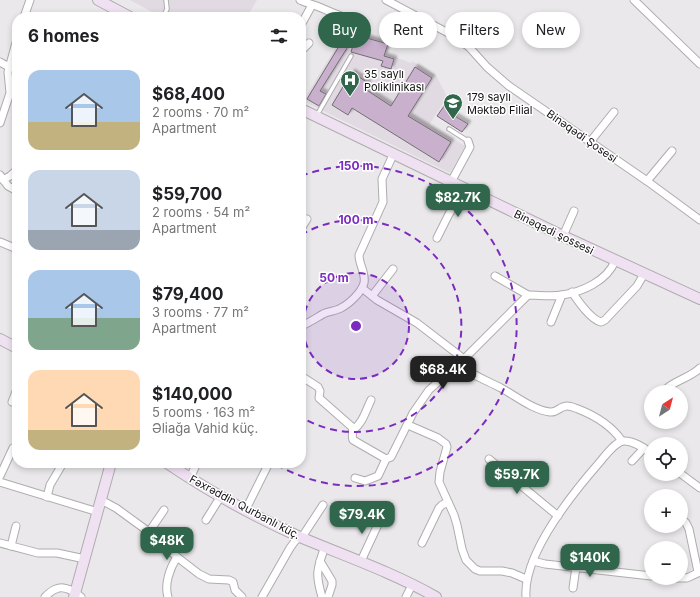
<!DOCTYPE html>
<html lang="en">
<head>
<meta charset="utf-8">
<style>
  body { margin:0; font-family:Inter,sans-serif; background:#f2f2f2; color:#202124; height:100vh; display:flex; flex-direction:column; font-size:15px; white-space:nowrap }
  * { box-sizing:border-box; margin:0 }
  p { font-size:13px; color:#757577 }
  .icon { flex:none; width:22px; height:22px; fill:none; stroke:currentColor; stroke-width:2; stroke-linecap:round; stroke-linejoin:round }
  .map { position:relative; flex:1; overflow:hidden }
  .sheet { position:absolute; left:12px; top:12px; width:294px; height:456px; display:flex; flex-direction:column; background:#fff; border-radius:16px; box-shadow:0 2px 6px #0003 }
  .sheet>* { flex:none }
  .hud { position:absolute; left:318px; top:12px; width:322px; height:36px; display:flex; gap:8px }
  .needle { width:26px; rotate:36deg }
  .fabs { position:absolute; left:644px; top:385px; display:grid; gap:8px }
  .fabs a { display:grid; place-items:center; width:44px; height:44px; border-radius:50%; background:#fff; box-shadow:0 2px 6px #0003; font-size:20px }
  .price { position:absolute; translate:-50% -34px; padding:0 9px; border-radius:8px; background:#30664c; color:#fff; font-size:13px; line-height:26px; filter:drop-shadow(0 1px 2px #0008) }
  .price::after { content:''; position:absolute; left:50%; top:24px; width:12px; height:9px; margin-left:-6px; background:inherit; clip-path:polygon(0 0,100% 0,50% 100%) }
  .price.selected { background:#222; color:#fff }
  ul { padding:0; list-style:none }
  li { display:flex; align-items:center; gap:12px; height:100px; padding:0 16px }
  li span { display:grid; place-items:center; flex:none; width:112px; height:80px; border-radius:12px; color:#555 }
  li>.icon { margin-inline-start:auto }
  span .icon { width:48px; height:48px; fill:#fffc; stroke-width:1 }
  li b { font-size:17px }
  h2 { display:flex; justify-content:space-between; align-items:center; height:48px; padding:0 16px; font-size:17px }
  .tag { padding:0 14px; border-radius:18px; background:#fff; box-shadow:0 2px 6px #0003; font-size:14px; line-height:36px }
  .tag.selected { background:#30664c; color:#fff }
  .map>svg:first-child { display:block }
</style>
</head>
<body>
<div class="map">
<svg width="700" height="597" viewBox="0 0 700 597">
  <defs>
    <filter id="shadow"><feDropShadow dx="3" dy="-3" stdDeviation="1" flood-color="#0004"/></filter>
  </defs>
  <rect width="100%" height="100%" fill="#eae8eb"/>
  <g fill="#e2dae3">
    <path d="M130,0H257L247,17H161Z"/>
    <path d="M347,29L390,42L387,54L411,63L412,61L436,75L447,97L429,125L465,146L450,173L303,101Z"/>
  </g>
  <g fill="#c9b0cd" stroke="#716f72" filter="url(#shadow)">
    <path d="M347,33L354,37L320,91L326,94L319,106L307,99Z"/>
    <path d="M356,35L388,44L384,56L394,59L391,69L381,66L383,61L351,52Z"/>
    <path d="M415,67L432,78L408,116L451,142L439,162L352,108L348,115L332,105L352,72L368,83L365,89L391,106Z"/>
    <path d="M447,102L457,109L453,115L468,124L462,132L437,116Z"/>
  </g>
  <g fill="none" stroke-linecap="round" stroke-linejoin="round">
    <g stroke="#afacaf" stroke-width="5.5">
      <g id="lane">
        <path d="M163,17L167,9L166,0"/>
        <path d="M317,115L351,56"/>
        <path d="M449,129L468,141"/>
      </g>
    </g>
    <g stroke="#afacaf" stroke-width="9">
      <g id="street">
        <path d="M300,0C306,3 312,4 319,7C329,11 339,16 350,19"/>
        <path d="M386,0L452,35L469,47L487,67L509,86L647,181L700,220"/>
        <path d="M634,0L700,64"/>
        <path d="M24,17L30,0"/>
        <path d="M301,25L312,5"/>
        <path d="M301,51L309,43"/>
        <path d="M0,62L9,67"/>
        <path d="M0,123L10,93L8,72L17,39"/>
        <path d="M590,142L614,112"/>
        <path d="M0,175L8,186L17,191"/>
        <path d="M3,180L10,176L17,170"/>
        <path d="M647,181L672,151"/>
        <path d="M451,182L470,147L468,141"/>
        <path d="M301,229L307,219"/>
        <path d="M563,236L574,211"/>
        <path d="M437,238L449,214L465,189"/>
        <path d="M0,242L17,249"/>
        <path d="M495,276L528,295"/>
        <path d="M362,288L377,300L417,323L464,359"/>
        <path d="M572,292C578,301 590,319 601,322L605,320L637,286L644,274"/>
        <path d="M372,296L393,269"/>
        <path d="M551,322L562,295"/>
        <path d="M301,326C309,323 316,318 323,314C329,311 336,311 341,308C349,304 362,292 364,283C366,273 359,265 359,255L383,202L382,179L393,155"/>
        <path d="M458,363C470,375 486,380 501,388C516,396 533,410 550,412C557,413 560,406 567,406C571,406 575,408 578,409C596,416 611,425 622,441"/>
        <path d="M301,376L318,387L320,391L319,398L352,427C354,432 351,435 353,440L386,459L391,457L413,413L429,390L464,359L528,295C539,295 551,297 562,295C582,292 607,281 615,261"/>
        <path d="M663,392C673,380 689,379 700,368"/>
        <path d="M12,402L17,389"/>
        <path d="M408,425L438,438L446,444L447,447L440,472L439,482L454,515L457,525L462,549L466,560L475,569L480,571H502L512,573L526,579"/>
        <path d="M353,430C363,423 366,410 371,400"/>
        <path d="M489,459L558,516"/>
        <path d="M632,461L644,448"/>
        <path d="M681,474L700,488"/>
        <path d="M0,476L13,448"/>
        <path d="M190,478L197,463"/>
        <path d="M355,478L365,481L378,476L386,459"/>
        <path d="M0,482L98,512"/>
        <path d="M47,497L50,485L63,463"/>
        <path d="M101,500L116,508L149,532L177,557L199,574L209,579L229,580L233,582L235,590L242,597"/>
        <path d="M246,509L269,463"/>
        <path d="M681,518L686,523L689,529L698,572"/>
        <path d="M206,520L221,496"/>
        <path d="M149,532L164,510"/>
        <path d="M0,543L38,553H57L85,559"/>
        <path d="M422,543L439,508L442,505L448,502"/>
        <path d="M11,546L16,526"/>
        <path d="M320,561L332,581V585L328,597"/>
        <path d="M361,561L381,518"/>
        <path d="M533,561L545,564L651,576"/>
        <path d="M600,569L601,551"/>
        <path d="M675,578H687L700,572"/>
        <path d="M573,588L576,567"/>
        <path d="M45,597C48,594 52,590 56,589C64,585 75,592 81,597"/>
        <path d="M168,597C164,584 170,568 177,557"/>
        <path d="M262,597L290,548L295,541L304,534L323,505"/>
        <path d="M322,597C315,573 317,570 325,546"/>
        <path d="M406,597L412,585"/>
        <path d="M526,597C523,555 572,494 599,463C605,456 614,443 623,441C633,440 644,448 651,453"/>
      </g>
    </g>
    <g stroke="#afacaf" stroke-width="12">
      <g id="secondary">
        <path d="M98,0L130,17"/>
        <path d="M301,109L563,236L700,299"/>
        <path d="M0,339L17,348"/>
        <path d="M167,463C207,490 255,517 300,537C345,556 392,572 436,597"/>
        <path d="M74,597L111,463"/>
      </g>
    </g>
    <use href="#lane" stroke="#fff" stroke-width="3.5"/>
    <use href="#street" stroke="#fff" stroke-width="7"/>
    <use href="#secondary" stroke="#f0e1f2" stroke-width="10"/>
  </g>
  <circle cx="356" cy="326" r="53" fill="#7b2cbf" fill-opacity=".12"/>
  <g fill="none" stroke="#7b2cbf" stroke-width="2" stroke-dasharray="7 5">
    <circle cx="356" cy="326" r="53"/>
    <path d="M301 235A106 106 0 1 1 301 417"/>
    <path d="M301 176A160 160 0 1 1 274 463"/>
  </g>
  <defs>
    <g id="hospital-pin" transform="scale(1)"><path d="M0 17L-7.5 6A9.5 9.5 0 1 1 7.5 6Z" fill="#30664c" stroke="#fff"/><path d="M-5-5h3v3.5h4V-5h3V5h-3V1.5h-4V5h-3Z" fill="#fff"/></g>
    <g id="school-pin" transform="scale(1)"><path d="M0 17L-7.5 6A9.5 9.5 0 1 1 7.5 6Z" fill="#30664c" stroke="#fff"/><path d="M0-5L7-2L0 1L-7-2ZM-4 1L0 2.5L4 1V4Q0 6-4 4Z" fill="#fff"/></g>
  </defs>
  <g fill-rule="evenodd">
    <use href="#hospital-pin" x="350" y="80"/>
    <use href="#school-pin" x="453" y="103"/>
  </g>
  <g text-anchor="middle" stroke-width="3" stroke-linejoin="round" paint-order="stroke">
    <g font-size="11" fill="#131213" stroke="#fff" text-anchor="start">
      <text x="364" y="78">35 saylı<tspan x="364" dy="13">Poliklinikası</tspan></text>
      <text x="467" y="101">179 saylı<tspan x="467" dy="13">Məktəb Filial</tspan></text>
    </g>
    <g font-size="11" fill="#131213" stroke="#fff">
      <text transform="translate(582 136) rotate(35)" y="4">Binəqədi Şosesi</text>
      <text transform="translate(554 232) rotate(26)" y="4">Binəqədi şossesi</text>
      <text transform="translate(245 507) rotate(28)" y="4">Fəxrəddin Qurbanlı küç.</text>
    </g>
  </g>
  <circle cx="356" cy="326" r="6" fill="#7b2cbf" stroke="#fff" stroke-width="2"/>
  <g font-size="12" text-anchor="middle" font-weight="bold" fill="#7b2cbf" stroke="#fff" stroke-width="3" stroke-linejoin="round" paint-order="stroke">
    <text x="356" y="170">150 m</text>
    <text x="356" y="224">100 m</text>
    <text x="334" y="282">50 m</text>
  </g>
</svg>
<div class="fabs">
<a><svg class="needle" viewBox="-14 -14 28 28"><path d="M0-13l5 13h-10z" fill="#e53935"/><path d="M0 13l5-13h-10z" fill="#757577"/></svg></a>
<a><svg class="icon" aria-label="locate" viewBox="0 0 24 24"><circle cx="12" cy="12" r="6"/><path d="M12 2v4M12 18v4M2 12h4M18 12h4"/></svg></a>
<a>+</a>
<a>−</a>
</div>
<b class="price" style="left:458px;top:218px">$82.7K</b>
<b class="price selected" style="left:443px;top:390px">$68.4K</b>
<b class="price" style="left:517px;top:495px">$59.7K</b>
<b class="price" style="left:362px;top:535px">$79.4K</b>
<b class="price" style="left:167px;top:561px">$48K</b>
<b class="price" style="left:590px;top:578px">$140K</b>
<div class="hud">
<a class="tag selected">Buy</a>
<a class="tag">Rent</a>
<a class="tag">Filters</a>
<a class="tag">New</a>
</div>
<section class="sheet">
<h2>6 homes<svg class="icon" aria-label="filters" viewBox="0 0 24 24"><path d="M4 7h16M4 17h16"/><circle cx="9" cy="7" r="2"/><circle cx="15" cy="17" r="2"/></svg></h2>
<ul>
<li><span style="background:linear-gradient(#a9c7e8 65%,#c2b280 0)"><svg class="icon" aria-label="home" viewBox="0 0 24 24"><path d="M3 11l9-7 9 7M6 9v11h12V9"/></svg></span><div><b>$68,400</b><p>2 rooms · 70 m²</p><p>Apartment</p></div></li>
<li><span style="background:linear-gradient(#c9d6e8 75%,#9aa5b1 0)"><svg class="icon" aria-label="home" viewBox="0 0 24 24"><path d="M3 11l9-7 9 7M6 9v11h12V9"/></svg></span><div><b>$59,700</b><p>2 rooms · 54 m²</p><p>Apartment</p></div></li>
<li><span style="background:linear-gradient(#a9c7e8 60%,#7fa58c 0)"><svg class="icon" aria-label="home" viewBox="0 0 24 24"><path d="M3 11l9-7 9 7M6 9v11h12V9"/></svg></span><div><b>$79,400</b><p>3 rooms · 77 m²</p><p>Apartment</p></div></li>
<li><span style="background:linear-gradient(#ffd9b3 75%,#c2b280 0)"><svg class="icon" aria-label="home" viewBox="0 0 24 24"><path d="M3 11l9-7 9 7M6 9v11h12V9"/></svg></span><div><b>$140,000</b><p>5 rooms · 163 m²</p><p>Əliağa Vahid küç.</p></div></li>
</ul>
</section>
</div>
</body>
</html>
